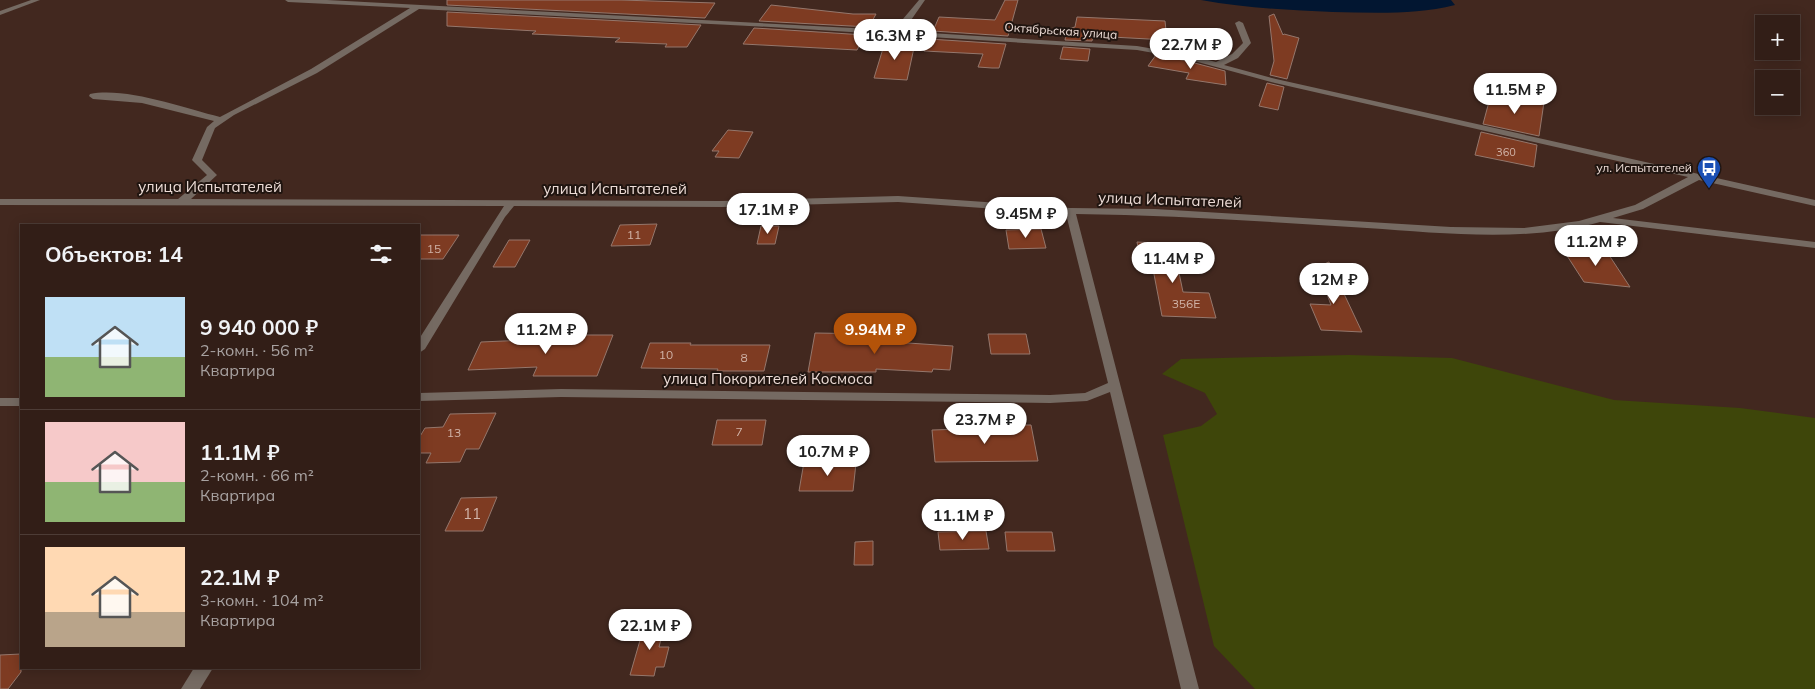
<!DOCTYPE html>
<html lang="ru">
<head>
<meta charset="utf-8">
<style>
  body { margin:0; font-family:Mulish,sans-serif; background:#3d2b24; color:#f1f3f6; height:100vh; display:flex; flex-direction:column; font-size:19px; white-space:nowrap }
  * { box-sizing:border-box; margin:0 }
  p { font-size:16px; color:#a8a2a1 }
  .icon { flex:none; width:28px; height:28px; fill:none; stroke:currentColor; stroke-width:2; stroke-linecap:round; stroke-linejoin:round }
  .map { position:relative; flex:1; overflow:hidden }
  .drawer { position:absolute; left:20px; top:224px; width:400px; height:445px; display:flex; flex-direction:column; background:#321e17; border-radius:0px; box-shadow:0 2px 12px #0003,0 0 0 1px #4d3c36 }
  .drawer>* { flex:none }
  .tools { position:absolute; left:1755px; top:15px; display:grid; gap:10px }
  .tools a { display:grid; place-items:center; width:45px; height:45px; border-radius:0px; background:#321e17; box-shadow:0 2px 12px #0003,0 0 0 1px #4d3c36; font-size:25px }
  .price { position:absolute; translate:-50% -42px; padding:0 11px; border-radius:18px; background:#fff; color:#222; font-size:16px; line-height:32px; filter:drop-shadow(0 1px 2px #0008) }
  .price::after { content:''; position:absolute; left:50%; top:30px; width:15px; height:11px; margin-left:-8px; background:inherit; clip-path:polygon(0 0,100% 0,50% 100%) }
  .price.selected { background:#b45309; color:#fff }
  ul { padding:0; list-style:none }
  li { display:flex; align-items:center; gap:15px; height:125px; padding:0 25px }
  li+li { border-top:1px solid #4d3c36 }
  li span { display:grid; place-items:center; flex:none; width:140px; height:100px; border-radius:0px; color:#555 }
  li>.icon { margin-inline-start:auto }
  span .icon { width:60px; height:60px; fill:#fffc; stroke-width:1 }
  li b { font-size:21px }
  h2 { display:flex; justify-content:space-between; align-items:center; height:60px; padding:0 25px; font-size:21px }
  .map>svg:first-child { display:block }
</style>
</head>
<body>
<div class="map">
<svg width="1815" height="689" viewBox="0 0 1815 689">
  <rect width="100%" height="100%" fill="#42281f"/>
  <path fill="#3e460a" d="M1349,355L1452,358L1614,400L1740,408L1815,418V689H1255L1214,646L1163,435L1201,426L1217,414L1205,393L1162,374L1181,359Z"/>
  <path fill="#021631" d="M1201,0H1451L1455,5C1415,15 1374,13 1333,12C1289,10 1245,8 1201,0Z"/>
  <g fill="#7e3b22" stroke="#95776c">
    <path d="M447,0H621L715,3L705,18L447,5Z"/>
    <path d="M1005,0H1018L1008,36L933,31L939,17L995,20Z"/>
    <path d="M771,5L853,14H876L869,27L759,21Z"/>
    <path d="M447,12L701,25L687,47H665L667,44L615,42L620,38L532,34L536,31L447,26Z"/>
    <path d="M1274,14L1283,35L1284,34L1299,38L1287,79L1270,75L1274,61L1269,16Z"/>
    <path d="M1077,17L1165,21L1167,40L1093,36L1092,41L1065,40L1067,29L1075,27Z"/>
    <path d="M754,28L771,29L865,35L857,50L743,44Z"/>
    <path d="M1175,31L1221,34L1223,56L1216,60L1161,48Z"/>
    <path d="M929,39L1006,44L999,68H992L978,67L983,54L924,51Z"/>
    <path d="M885,42L915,43L907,80L874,78Z"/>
    <path d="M1063,47L1090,49L1088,61L1060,59Z"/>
    <path d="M1156,55L1187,61L1225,71L1226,85L1186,79L1189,73L1148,66Z"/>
    <path d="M1267,83L1284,87L1278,110L1259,106Z"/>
    <path d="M1490,98L1528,99L1544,102L1539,136L1483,124Z"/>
    <path d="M728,130L753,132L739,158L715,157L719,151H712Z"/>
    <path d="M1481,132L1537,145L1534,167L1475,155Z"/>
    <path d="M657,224L650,245L611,246L620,225Z"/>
    <path d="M761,226H779L775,244H757Z"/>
    <path d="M1041,229L1046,248L1009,249L1006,230Z"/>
    <path d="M419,235H459L443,259H419Z"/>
    <path d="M509,240H530L515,267H493Z"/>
    <path d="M1137,242L1173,244L1183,292L1209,293L1216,318L1162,316L1153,269H1142Z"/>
    <path d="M1562,248L1607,252L1630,287L1584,282Z"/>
    <path d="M1329,262L1362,332L1321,330L1310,304L1331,305L1317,267Z"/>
    <path d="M815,333L878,334V341L953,346L950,370L933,369L932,372L876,369V372H808Z"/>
    <path d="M988,334H1026L1030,354H991Z"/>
    <path d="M552,335H613L597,376H533L537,367L468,370L481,342L550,339Z"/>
    <path d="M650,343H691L690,345H770L764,371H717L718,369L641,368Z"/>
    <path d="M496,413L479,449H466L460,462L426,463L431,453H419V438L425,428L443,427L450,414Z"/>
    <path d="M717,420H766L762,445H712Z"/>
    <path d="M997,425H1031L1038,461L935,462L932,430L997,428Z"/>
    <path d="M804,462L856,463L853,491H799Z"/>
    <path d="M497,497L483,531H445L461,498Z"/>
    <path d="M986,531L989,549L940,550L938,532Z"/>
    <path d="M1005,532H1052L1055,551H1007Z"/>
    <path d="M873,541V565H854L855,542Z"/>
    <path d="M645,623H665L659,647H669L664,667H656L654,676L630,675Z"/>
    <path d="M21,654V672L8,689H0V655Z"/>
  </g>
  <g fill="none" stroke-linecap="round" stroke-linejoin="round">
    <g fill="#756a62" fill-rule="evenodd">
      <path d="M31,0H40L0,15V11Z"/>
      <path d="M285,0H327L890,30L903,19L919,0H925L909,23L898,31L1137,46L1188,55L1216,62L1232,54L1243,43L1235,23L1239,21L1243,23L1251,43L1238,58L1224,65L1276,79L1815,200V206L1699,180L1643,209L1613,218L1815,242V248L1600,222C1525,243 1443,233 1367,228C1270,222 1173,215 1076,214L1199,689H1181L1110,392L1087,401L1050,403L561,397L419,401V393L561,389L1050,395L1085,393L1108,383L1066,214L898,202L722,207L514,206L505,217L425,349L419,353V339L504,206L0,205V199H178L207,175L192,160L207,127L214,121L142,103L93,99L89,96L90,94C127,87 183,108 220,117L311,69L410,8L288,2ZM419,9L771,27L1137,50L1187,59L1275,83L1688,177L1635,205L1579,221L1524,228L1451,227L1155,209L1070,208L898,196L722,201L191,199L217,175L202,160L215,128L234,115L317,73Z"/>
      <rect x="0" y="398" width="21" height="8"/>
      <path d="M194,668H213L200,689H181Z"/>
    </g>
  </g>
  <defs>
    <g id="bus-pin" transform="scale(1.25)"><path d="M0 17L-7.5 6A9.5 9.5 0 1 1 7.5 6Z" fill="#1a4fb4" stroke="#201510"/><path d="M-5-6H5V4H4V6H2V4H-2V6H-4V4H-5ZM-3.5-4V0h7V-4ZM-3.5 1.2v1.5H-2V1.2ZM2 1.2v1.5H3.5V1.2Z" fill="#fff"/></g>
  </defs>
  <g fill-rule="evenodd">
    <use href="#bus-pin" x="1709" y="168"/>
  </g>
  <g text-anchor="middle" stroke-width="4" stroke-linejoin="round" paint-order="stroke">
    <g font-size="11" fill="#d1b4a9">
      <text x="1506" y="156">360</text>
    </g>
    <g font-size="12" fill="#eddcd6" stroke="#201510">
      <text transform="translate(1061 31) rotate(4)" y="4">Октябрьская улица</text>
    </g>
    <g font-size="12" fill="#eddcd6" stroke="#201510" text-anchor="end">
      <text x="1692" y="172">ул. Испытателей</text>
    </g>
    <g font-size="12" fill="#d1b4a9">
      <text x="634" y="239">11</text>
      <text x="434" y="253">15</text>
      <text x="1186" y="308">356Е</text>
      <text x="666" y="359">10</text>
      <text x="744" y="362">8</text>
      <text x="739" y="436">7</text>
      <text x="454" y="437">13</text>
    </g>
    <g font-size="15" fill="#eddcd6" stroke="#201510">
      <text x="210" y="192">улица Испытателей</text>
      <text x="615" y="194">улица Испытателей</text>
      <text transform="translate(1170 200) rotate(2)" y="5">улица Испытателей</text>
      <text x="768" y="384">улица Покорителей Космоса</text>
    </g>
    <g font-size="15" fill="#d1b4a9">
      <text x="472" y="519">11</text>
    </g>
  </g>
</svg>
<div class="tools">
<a>+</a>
<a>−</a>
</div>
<b class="price" style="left:895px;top:61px">16.3M ₽</b>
<b class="price" style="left:1191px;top:70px">22.7M ₽</b>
<b class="price" style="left:1515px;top:115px">11.5M ₽</b>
<b class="price" style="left:768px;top:235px">17.1M ₽</b>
<b class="price" style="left:1026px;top:239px">9.45M ₽</b>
<b class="price" style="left:1596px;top:267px">11.2M ₽</b>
<b class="price" style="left:1173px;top:284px">11.4M ₽</b>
<b class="price" style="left:1334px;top:305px">12M ₽</b>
<b class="price" style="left:546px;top:355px">11.2M ₽</b>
<b class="price selected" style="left:875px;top:355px">9.94M ₽</b>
<b class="price" style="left:985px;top:445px">23.7M ₽</b>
<b class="price" style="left:828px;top:477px">10.7M ₽</b>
<b class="price" style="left:963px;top:541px">11.1M ₽</b>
<b class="price" style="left:650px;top:651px">22.1M ₽</b>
<section class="drawer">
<h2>Объектов: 14<svg class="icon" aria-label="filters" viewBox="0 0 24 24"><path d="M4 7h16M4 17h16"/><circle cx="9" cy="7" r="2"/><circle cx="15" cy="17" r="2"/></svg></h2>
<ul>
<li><span style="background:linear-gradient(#bfe0f5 60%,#8fb573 0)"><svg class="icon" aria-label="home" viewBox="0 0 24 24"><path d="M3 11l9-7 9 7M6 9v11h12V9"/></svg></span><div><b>9 940 000 ₽</b><p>2-комн. · 56 m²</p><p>Квартира</p></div></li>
<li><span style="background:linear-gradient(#f6c9c9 60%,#8fb573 0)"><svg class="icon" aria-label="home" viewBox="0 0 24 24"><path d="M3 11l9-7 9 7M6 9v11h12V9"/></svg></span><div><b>11.1M ₽</b><p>2-комн. · 66 m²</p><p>Квартира</p></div></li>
<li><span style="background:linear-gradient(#ffd9b3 65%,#b9a48a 0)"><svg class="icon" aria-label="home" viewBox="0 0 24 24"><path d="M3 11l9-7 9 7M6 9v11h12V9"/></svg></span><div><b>22.1M ₽</b><p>3-комн. · 104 m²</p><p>Квартира</p></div></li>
</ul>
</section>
</div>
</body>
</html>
